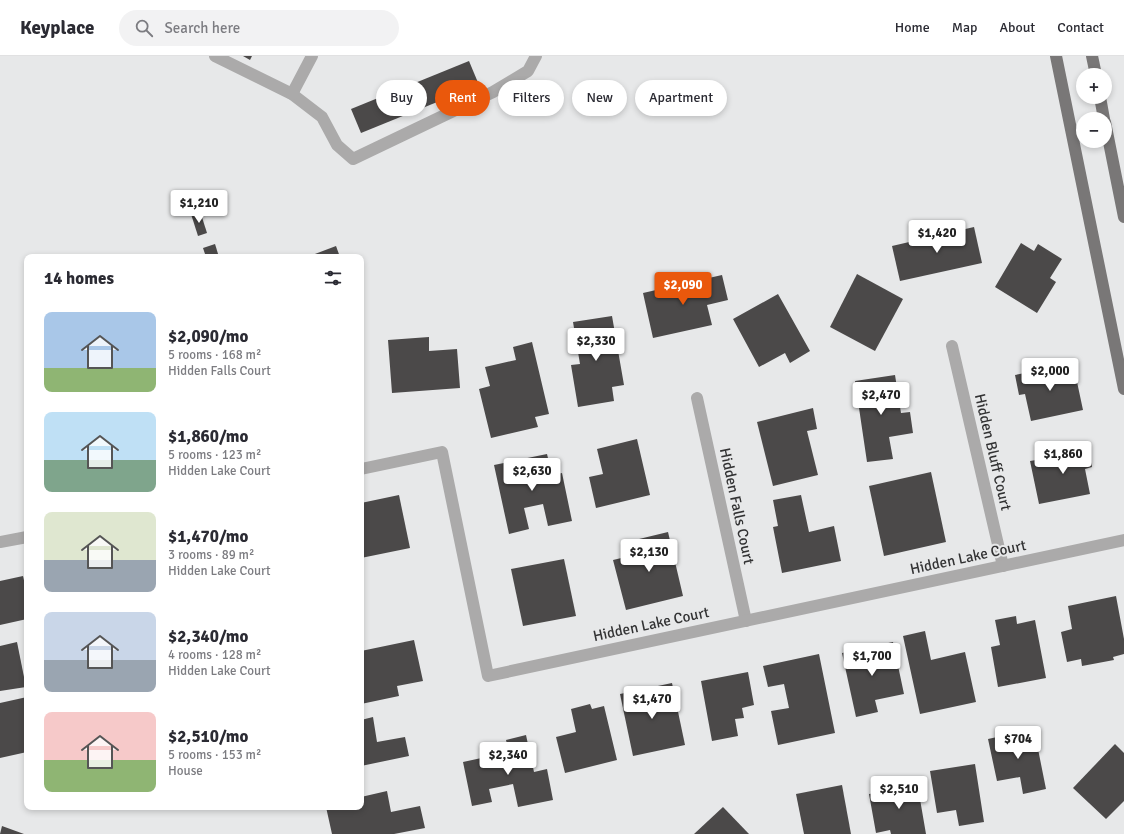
<!DOCTYPE html>
<html lang="en">
<head>
<meta charset="utf-8">
<style>
  body { margin:0; font-family:Signika,sans-serif; background:#f2f2f3; color:#2b2b33; height:100vh; display:flex; flex-direction:column; font-size:15px; white-space:nowrap }
  * { box-sizing:border-box; margin:0 }
  p { font-size:13px; color:#7c7c81 }
  .icon { flex:none; width:22px; height:22px; fill:none; stroke:currentColor; stroke-width:2; stroke-linecap:round; stroke-linejoin:round }
  .map { position:relative; flex:1; overflow:hidden }
  .drawer { position:absolute; left:24px; top:198px; width:340px; height:556px; display:flex; flex-direction:column; background:#fff; border-radius:8px; box-shadow:0 2px 6px #0003 }
  .drawer>* { flex:none }
  .banner { position:absolute; left:376px; top:24px; width:380px; height:36px; display:flex; gap:8px }
  .tools { position:absolute; left:1076px; top:12px; display:grid; gap:8px }
  .tools a { display:grid; place-items:center; width:36px; height:36px; border-radius:50%; background:#fff; box-shadow:0 2px 6px #0003; font-size:20px }
  .price { position:absolute; translate:-50% -34px; padding:0 9px; border-radius:4px; background:#fff; color:#222; font-size:13px; line-height:26px; filter:drop-shadow(0 1px 2px #0008) }
  .price::after { content:''; position:absolute; left:50%; top:24px; width:12px; height:9px; margin-left:-6px; background:inherit; clip-path:polygon(0 0,100% 0,50% 100%) }
  .price.on { background:#ea580c; color:#fff }
  ul { padding:0; list-style:none }
  li { display:flex; align-items:center; gap:12px; height:100px; padding:0 20px }
  li span { display:grid; place-items:center; flex:none; width:112px; height:80px; border-radius:8px; color:#555 }
  li>.icon { margin-inline-start:auto }
  span .icon { width:48px; height:48px; fill:#fffc; stroke-width:1 }
  li b { font-size:17px }
  h2 { display:flex; justify-content:space-between; align-items:center; height:48px; padding:0 20px; font-size:17px }
  .pill { padding:0 14px; border-radius:18px; background:#fff; box-shadow:0 2px 6px #0003; font-size:14px; line-height:36px }
  .pill.on { background:#ea580c; color:#fff }
  header { display:flex; align-items:center; gap:24px; box-sizing:border-box; height:56px; padding:0 20px; background:#fff; border-bottom:1px solid #e1e1e2 }
  header strong { font-size:19px }
  nav { display:flex; gap:22px; margin-inline-start:auto; font-size:14px }
  .search { width:280px; height:36px; background:#f2f2f3; display:flex; align-items:center; gap:10px; box-sizing:border-box; padding:0 14px; border-radius:22px; color:#7c7c81; font-size:15px }
  .map>svg:first-child { display:block }
</style>
</head>
<body>
<header>
<strong>Keyplace</strong>
<div class="search"><svg class="icon" aria-label="search" viewBox="0 0 24 24"><circle cx="10" cy="10" r="6"/><path d="M15 15l6 6"/></svg>Search here</div>
<nav><a>Home</a><a>Map</a><a>About</a><a>Contact</a></nav>
</header>
<div class="map">
<svg width="1124" height="778" viewBox="0 0 1124 778">
  <rect width="100%" height="100%" fill="#e7e8e9"/>
  <g fill="#4b4949">
    <path d="M243,0H252L250,4Z"/>
    <path d="M469,5L479,29L361,77L351,53Z"/>
    <path d="M200,155L207,177L198,180L191,158Z"/>
    <path d="M974,171L982,207L900,225L892,190Z"/>
    <path d="M1021,187L1034,195L1038,188L1062,203L1050,222L1056,226L1037,257L995,231Z"/>
    <path d="M215,188L219,201H206L203,192Z"/>
    <path d="M336,190L340,201H307Z"/>
    <path d="M857,218L903,243L875,295L830,271Z"/>
    <path d="M722,219L728,244L707,249L712,269L653,282L643,237Z"/>
    <path d="M778,238L810,295L790,307L785,297L759,311L733,263Z"/>
    <path d="M612,260L624,329L612,331L614,345L578,351L571,309L580,308L573,266Z"/>
    <path d="M429,281V295L457,293L460,332L392,337L388,284Z"/>
    <path d="M532,286L549,358L535,361L538,371L491,382L479,333L490,330L485,311L516,304L513,291Z"/>
    <path d="M1073,307L1083,354L1031,365L1025,338L1019,339L1015,319Z"/>
    <path d="M895,319L901,357L910,356L913,377L889,381L893,403L867,406L855,325Z"/>
    <path d="M813,352L817,373L807,375L818,419L773,430L757,366Z"/>
    <path d="M637,383L650,439L596,452L589,421L603,418L597,393Z"/>
    <path d="M1087,386L1092,411L1085,413L1090,438L1039,448L1030,405L1067,399L1065,390Z"/>
    <path d="M547,398L552,419L562,417L572,465L548,470L543,448L524,452L529,473L509,478L494,409Z"/>
    <path d="M931,416L946,486L884,500L869,430Z"/>
    <path d="M399,439L410,492L361,502V447Z"/>
    <path d="M801,439L809,476L834,470L841,505L782,517L773,471L778,470L773,444Z"/>
    <path d="M668,476L683,540L626,554L613,504L638,498L635,484Z"/>
    <path d="M564,503L576,560L523,570L511,513Z"/>
    <path d="M23,520L27,537V563L0,569V525Z"/>
    <path d="M1116,540L1124,583V598L1113,601L1114,604L1082,610L1081,603L1067,606L1061,576L1072,573L1068,550Z"/>
    <path d="M1016,560L1017,568L1035,564L1046,622L998,631L991,591L1000,589L995,564Z"/>
    <path d="M925,575L931,604L965,596L976,646L920,658L903,580Z"/>
    <path d="M414,584L423,625L397,630L399,640L361,648V595Z"/>
    <path d="M17,586L26,631L0,635V590Z"/>
    <path d="M893,586L904,638L875,644L878,656L856,661L842,597Z"/>
    <path d="M819,598L835,677L778,689L771,655L789,652L784,628L768,631L763,610Z"/>
    <path d="M748,616L754,649L742,652L744,662L735,663L738,680L712,685L701,625Z"/>
    <path d="M672,627L685,689L633,700L620,638Z"/>
    <path d="M27,641V696L0,702V647Z"/>
    <path d="M590,648L592,653L604,650L617,704L565,717L556,681L576,676L571,653Z"/>
    <path d="M373,661L377,686L405,681L409,700L361,710V664Z"/>
    <path d="M1034,673L1046,733L1023,738L1020,721L997,725L988,683Z"/>
    <path d="M526,679L534,716L547,713L553,744L518,751L513,728L489,733L492,746L472,750L463,706L509,696L506,684Z"/>
    <path d="M1115,688L1124,697V745L1106,763L1073,732Z"/>
    <path d="M975,708L984,766L959,770L956,754L937,757L930,715Z"/>
    <path d="M916,720L926,778H891L890,774L876,777L869,738L903,733L901,723Z"/>
    <path d="M842,729L851,778H804L796,738Z"/>
    <path d="M387,735L391,756L420,750L425,772L394,778H332L326,751H361V741Z"/>
    <path d="M723,751L749,778H694Z"/>
    <path d="M2,770L24,778H0Z"/>
  </g>
  <g fill="none" stroke-linecap="round" stroke-linejoin="round">
    <g stroke="#abaaaa" stroke-width="12">
      <path d="M215,0L292,38L322,61L337,89L353,103L493,36L528,15L536,0"/>
      <path d="M292,38L312,0"/>
      <path d="M952,290L1003,510"/>
      <path d="M697,342L746,565"/>
      <path d="M361,413L442,396L488,620L1124,484"/>
      <path d="M0,486L27,481"/>
    </g>
    <g stroke="#797777" stroke-width="12">
      <path d="M1056,0L1124,333"/>
      <path d="M1092,0L1096,19"/>
      <path d="M1100,41L1104,63"/>
      <path d="M1105,66L1124,161"/>
    </g>
  </g>
  <g text-anchor="middle" stroke-width="4" stroke-linejoin="round" paint-order="stroke">
    <g font-size="15" fill="#323233" stroke="#e7e8e9">
      <text transform="translate(993 396) rotate(77)" y="5">Hidden Bluff Court</text>
      <text transform="translate(737 450) rotate(78)" y="5">Hidden Falls Court</text>
      <text transform="translate(968 501) rotate(-12)" y="5">Hidden Lake Court</text>
      <text transform="translate(651 568) rotate(-12)" y="5">Hidden Lake Court</text>
    </g>
  </g>
</svg>
<div class="tools">
<a>+</a>
<a>−</a>
</div>
<b class="price" style="left:199px;top:168px">$1,210</b>
<b class="price" style="left:937px;top:198px">$1,420</b>
<b class="price on" style="left:683px;top:250px">$2,090</b>
<b class="price" style="left:596px;top:306px">$2,330</b>
<b class="price" style="left:1050px;top:336px">$2,000</b>
<b class="price" style="left:881px;top:360px">$2,470</b>
<b class="price" style="left:1063px;top:419px">$1,860</b>
<b class="price" style="left:532px;top:436px">$2,630</b>
<b class="price" style="left:649px;top:517px">$2,130</b>
<b class="price" style="left:872px;top:621px">$1,700</b>
<b class="price" style="left:652px;top:664px">$1,470</b>
<b class="price" style="left:1018px;top:704px">$704</b>
<b class="price" style="left:508px;top:720px">$2,340</b>
<b class="price" style="left:899px;top:754px">$2,510</b>
<div class="banner">
<a class="pill">Buy</a>
<a class="pill on">Rent</a>
<a class="pill">Filters</a>
<a class="pill">New</a>
<a class="pill">Apartment</a>
</div>
<section class="drawer">
<h2>14 homes<svg class="icon" aria-label="filters" viewBox="0 0 24 24"><path d="M4 7h16M4 17h16"/><circle cx="9" cy="7" r="2"/><circle cx="15" cy="17" r="2"/></svg></h2>
<ul>
<li><span style="background:linear-gradient(#a9c7e8 70%,#8fb573 0)"><svg class="icon" aria-label="home" viewBox="0 0 24 24"><path d="M3 11l9-7 9 7M6 9v11h12V9"/></svg></span><div><b>$2,090/mo</b><p>5 rooms · 168 m²</p><p>Hidden Falls Court</p></div></li>
<li><span style="background:linear-gradient(#bfe0f5 60%,#7fa58c 0)"><svg class="icon" aria-label="home" viewBox="0 0 24 24"><path d="M3 11l9-7 9 7M6 9v11h12V9"/></svg></span><div><b>$1,860/mo</b><p>5 rooms · 123 m²</p><p>Hidden Lake Court</p></div></li>
<li><span style="background:linear-gradient(#dfe7d0 60%,#9aa5b1 0)"><svg class="icon" aria-label="home" viewBox="0 0 24 24"><path d="M3 11l9-7 9 7M6 9v11h12V9"/></svg></span><div><b>$1,470/mo</b><p>3 rooms · 89 m²</p><p>Hidden Lake Court</p></div></li>
<li><span style="background:linear-gradient(#c9d6e8 60%,#9aa5b1 0)"><svg class="icon" aria-label="home" viewBox="0 0 24 24"><path d="M3 11l9-7 9 7M6 9v11h12V9"/></svg></span><div><b>$2,340/mo</b><p>4 rooms · 128 m²</p><p>Hidden Lake Court</p></div></li>
<li><span style="background:linear-gradient(#f6c9c9 60%,#8fb573 0)"><svg class="icon" aria-label="home" viewBox="0 0 24 24"><path d="M3 11l9-7 9 7M6 9v11h12V9"/></svg></span><div><b>$2,510/mo</b><p>5 rooms · 153 m²</p><p>House</p></div></li>
</ul>
</section>
</div>
</body>
</html>
